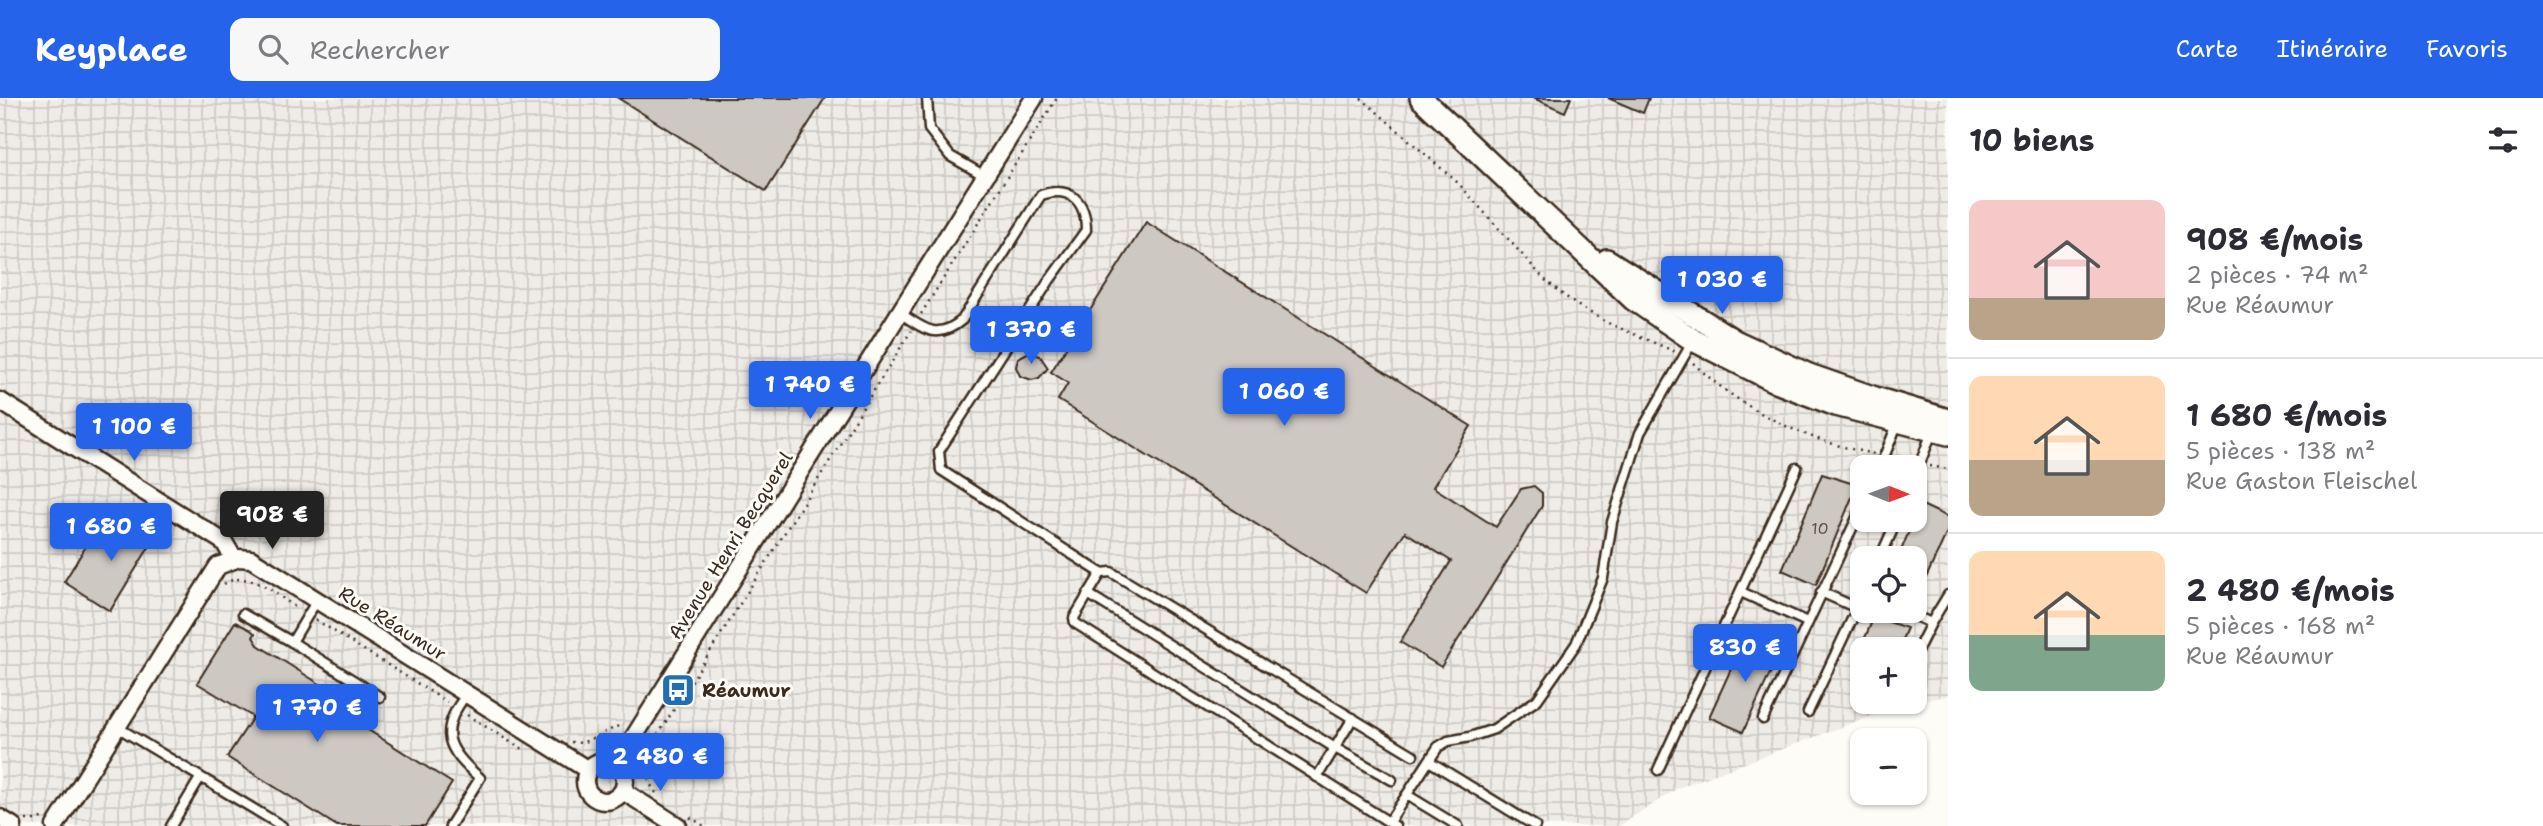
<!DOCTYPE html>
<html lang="fr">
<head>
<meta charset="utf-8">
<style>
  body { margin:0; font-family:"Shantell Sans",sans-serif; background:#f7f7f7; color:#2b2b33; height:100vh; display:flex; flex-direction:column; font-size:26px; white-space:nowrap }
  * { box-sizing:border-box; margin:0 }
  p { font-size:23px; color:#7c7c81 }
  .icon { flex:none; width:38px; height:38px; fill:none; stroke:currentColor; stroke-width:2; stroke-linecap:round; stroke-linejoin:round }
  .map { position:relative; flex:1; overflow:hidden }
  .drawer { display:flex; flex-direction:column; background:#fff; width:595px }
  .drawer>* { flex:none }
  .needle { width:46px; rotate:91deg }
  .controls { position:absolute; left:1850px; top:357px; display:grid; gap:14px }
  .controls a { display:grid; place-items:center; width:77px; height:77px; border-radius:14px; background:#fff; box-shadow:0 2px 5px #0004; font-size:35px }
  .price { position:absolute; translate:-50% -60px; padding:0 16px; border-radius:7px; background:#2563eb; color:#fff; font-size:23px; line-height:46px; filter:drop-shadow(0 2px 4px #0008) }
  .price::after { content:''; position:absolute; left:50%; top:42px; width:21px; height:16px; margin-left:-10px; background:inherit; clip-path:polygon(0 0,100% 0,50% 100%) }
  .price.current { background:#222; color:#fff }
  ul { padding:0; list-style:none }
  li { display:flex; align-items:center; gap:21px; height:175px; padding:0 21px }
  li+li { border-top:2px solid #e1e1e2 }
  li span { display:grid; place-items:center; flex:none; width:196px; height:140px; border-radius:14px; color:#555 }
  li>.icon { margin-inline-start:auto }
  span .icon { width:84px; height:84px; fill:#fffc; stroke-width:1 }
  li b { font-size:30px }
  h2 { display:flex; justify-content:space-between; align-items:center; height:84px; padding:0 21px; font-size:30px }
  header { display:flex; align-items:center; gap:42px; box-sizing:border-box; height:98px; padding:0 35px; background:#2563eb; color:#fff }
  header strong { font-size:33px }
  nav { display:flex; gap:38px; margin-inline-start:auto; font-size:24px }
  .search { width:490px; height:63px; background:#f7f7f7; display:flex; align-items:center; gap:18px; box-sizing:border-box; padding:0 24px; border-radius:14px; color:#7c7c81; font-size:26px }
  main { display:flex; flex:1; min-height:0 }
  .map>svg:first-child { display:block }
</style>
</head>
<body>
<header>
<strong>Keyplace</strong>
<div class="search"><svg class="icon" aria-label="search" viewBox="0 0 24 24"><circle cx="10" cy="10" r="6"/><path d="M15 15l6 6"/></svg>Rechercher</div>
<nav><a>Carte</a><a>Itinéraire</a><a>Favoris</a></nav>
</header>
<main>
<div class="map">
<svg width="1948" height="728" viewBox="0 0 1948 728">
  <defs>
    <pattern id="industrial-grid" width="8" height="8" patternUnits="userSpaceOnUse" patternTransform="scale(1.75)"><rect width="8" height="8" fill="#efece7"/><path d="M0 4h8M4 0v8" fill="none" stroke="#cecbc6"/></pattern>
  </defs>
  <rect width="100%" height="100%" fill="#fdfcf7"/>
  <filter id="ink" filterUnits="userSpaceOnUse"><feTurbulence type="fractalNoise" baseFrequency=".0143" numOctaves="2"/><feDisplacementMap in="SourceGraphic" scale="14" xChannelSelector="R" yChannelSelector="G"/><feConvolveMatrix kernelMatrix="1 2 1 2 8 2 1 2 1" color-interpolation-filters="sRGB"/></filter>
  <g filter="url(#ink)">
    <path fill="url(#industrial-grid)" fill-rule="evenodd" d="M0,0H1948V598L1915,603L1914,551H1862V604H1909L1678,690L1619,728H0ZM1862,369H1914V422H1862ZM1862,460H1914V513H1862Z"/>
    <g fill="#cdc8c2" stroke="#3b2a1e" stroke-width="2">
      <path d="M618,0H825L766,93Z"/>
      <path d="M1533,0H1571L1565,14Z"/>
      <path d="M1608,0H1649L1643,15Z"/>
      <path d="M1146,124L1471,328L1433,389L1496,429L1521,391L1534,388L1542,395V408L1441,569L1400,544L1451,463L1405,434L1366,495L1058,302L1068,285L1051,274Z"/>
      <path d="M1029,254L1040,258L1048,270L1039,280L1032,282L1020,278L1016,269L1018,260Z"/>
      <path d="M1822,376L1857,387L1816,487L1782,472Z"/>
      <path d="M1920,406L1948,419V432L1914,506V460H1898Z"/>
      <path d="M126,417L157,436L110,513L64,484L91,440L106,449Z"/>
      <path d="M1874,519L1907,530L1898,551H1860Z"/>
      <path d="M235,524L251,532L255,536L253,539L258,547L323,588L316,599L452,685L425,728H337L227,659L253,619L197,585Z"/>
      <path d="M1746,538L1780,554L1743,634L1709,619Z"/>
    </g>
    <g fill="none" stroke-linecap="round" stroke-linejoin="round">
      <g stroke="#3b2a1e" stroke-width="13">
        <g id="service">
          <path d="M927,0L929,31L950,58L985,78"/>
          <path d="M900,215C924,231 937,243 962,222L1041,97C1070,87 1086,103 1086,132L1049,183L939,353L941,372L1101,475L1111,474L1413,657"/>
          <path d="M1880,369L1898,324"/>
          <path d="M1914,381L1932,334"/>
          <path d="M1880,460L1897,422"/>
          <path d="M1101,475L1074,520L1075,525L1395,728"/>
          <path d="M1741,494L1807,524"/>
          <path d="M1821,494L1857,510"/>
          <path d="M1088,496L1335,650L1392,682"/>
          <path d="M1904,513L1931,525L1948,497"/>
          <path d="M243,516L292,544L317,502"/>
          <path d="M292,544L380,599"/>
          <path d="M1914,559L1931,525"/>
          <path d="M1808,614L1862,500"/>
          <path d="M1763,621L1862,409"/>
          <path d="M117,629L282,728"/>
          <path d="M1429,663L1535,728"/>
          <path d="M1658,672L1797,370"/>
          <path d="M1317,679L1353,620"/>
          <path d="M1407,697L1458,728"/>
          <path d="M1389,724L1438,649L1448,643L1470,639L1494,631L1537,602L1576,546L1603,480L1612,424L1640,335L1693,243"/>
          <path d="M171,728L200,680"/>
          <path d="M450,728L480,680C447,652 437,633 467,596"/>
        </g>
      </g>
      <g stroke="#3b2a1e" stroke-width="21">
        <g id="minor">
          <path d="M0,303L224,444L234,461"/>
          <circle cx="605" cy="683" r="20"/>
          <path d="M617,666L1034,0"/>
          <path d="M623,693L678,728"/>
          <path d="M0,720L13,728"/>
          <path d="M55,728L218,468L239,460L251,461L588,672"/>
        </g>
      </g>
      <g stroke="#3b2a1e" stroke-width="26">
        <g id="tertiary">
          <path d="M1421,0L1633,201L1693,242L1776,284L1836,307L1948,336"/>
          <path d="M1607,162L1735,243L1809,277L1875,300L1948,322"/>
        </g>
      </g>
      <g stroke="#3b2a1e" stroke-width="2.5" stroke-dasharray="2 5" stroke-linecap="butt">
        <path d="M1361,0L1458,85L1544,181L1575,206L1610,226L1676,254"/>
        <path d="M921,216L1057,0"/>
        <path d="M1693,265C1743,313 1808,344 1875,356"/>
        <path d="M1895,360L1909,363"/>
        <path d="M1930,368L1948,371"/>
        <path d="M224,486C249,470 277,497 298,511"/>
        <path d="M316,522L447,604"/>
        <path d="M467,617L520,650H524"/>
        <path d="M571,644L582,645L623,626"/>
        <path d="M656,695C645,680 643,664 651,648L911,233"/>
        <path d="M690,719L704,728"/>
        <path d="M26,722H37L43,719"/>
      </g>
      <use href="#service" stroke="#fdfcf7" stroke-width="8"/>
      <use href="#minor" stroke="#fdfcf7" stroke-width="16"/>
      <use href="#tertiary" stroke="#fdfcf7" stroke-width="21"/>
    </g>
  </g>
  <defs>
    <g id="bus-square" transform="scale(1.75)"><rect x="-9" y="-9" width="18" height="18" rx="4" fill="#1f6fb2" stroke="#fdfcf7"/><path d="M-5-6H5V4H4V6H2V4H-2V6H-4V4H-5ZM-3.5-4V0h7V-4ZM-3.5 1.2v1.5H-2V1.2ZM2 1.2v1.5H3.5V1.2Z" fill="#fff"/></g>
  </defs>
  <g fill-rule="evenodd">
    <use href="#bus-square" x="678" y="592"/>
  </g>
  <g text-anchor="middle" stroke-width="6" stroke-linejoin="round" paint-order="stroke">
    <g font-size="16" fill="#605247">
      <text x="1820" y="436">10</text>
    </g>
    <g font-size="19" fill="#3b2a1e" stroke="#fdfcf7">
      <text transform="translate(730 447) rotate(-58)" y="7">Avenue Henri Becquerel</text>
      <text transform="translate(393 525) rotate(32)" y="7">Rue Réaumur</text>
    </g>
    <g font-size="19" font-weight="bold" fill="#3b2a1e" stroke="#fdfcf7" text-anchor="start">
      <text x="702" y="599">Réaumur</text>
    </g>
  </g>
</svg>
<div class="controls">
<a><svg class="needle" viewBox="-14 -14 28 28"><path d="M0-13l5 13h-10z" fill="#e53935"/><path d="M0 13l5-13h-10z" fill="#7c7c81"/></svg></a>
<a><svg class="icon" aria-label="locate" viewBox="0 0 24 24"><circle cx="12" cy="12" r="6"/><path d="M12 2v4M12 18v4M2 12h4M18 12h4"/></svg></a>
<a>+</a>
<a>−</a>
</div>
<b class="price" style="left:1722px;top:218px">1 030 €</b>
<b class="price" style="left:1031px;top:268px">1 370 €</b>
<b class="price" style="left:810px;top:323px">1 740 €</b>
<b class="price" style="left:1284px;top:330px">1 060 €</b>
<b class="price" style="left:134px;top:365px">1 100 €</b>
<b class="price current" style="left:272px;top:453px">908 €</b>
<b class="price" style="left:111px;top:465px">1 680 €</b>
<b class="price" style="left:1745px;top:586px">830 €</b>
<b class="price" style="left:317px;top:646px">1 770 €</b>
<b class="price" style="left:660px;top:695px">2 480 €</b>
</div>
<section class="drawer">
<h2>10 biens<svg class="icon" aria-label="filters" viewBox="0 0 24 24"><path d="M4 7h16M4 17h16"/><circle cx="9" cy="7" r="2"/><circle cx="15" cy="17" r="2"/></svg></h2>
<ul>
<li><span style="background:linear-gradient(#f6c9c9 70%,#b9a48a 0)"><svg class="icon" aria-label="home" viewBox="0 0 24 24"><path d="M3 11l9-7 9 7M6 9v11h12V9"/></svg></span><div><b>908 €/mois</b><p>2 pièces · 74 m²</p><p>Rue Réaumur</p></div></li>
<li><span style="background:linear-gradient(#ffd9b3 60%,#b9a48a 0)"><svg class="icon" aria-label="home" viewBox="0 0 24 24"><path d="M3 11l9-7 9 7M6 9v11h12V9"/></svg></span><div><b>1 680 €/mois</b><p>5 pièces · 138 m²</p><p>Rue Gaston Fleischel</p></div></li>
<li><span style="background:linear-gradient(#ffd9b3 60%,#7fa58c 0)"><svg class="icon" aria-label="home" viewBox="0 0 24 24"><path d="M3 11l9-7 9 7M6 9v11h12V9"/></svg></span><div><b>2 480 €/mois</b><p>5 pièces · 168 m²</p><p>Rue Réaumur</p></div></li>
</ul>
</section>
</main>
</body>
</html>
